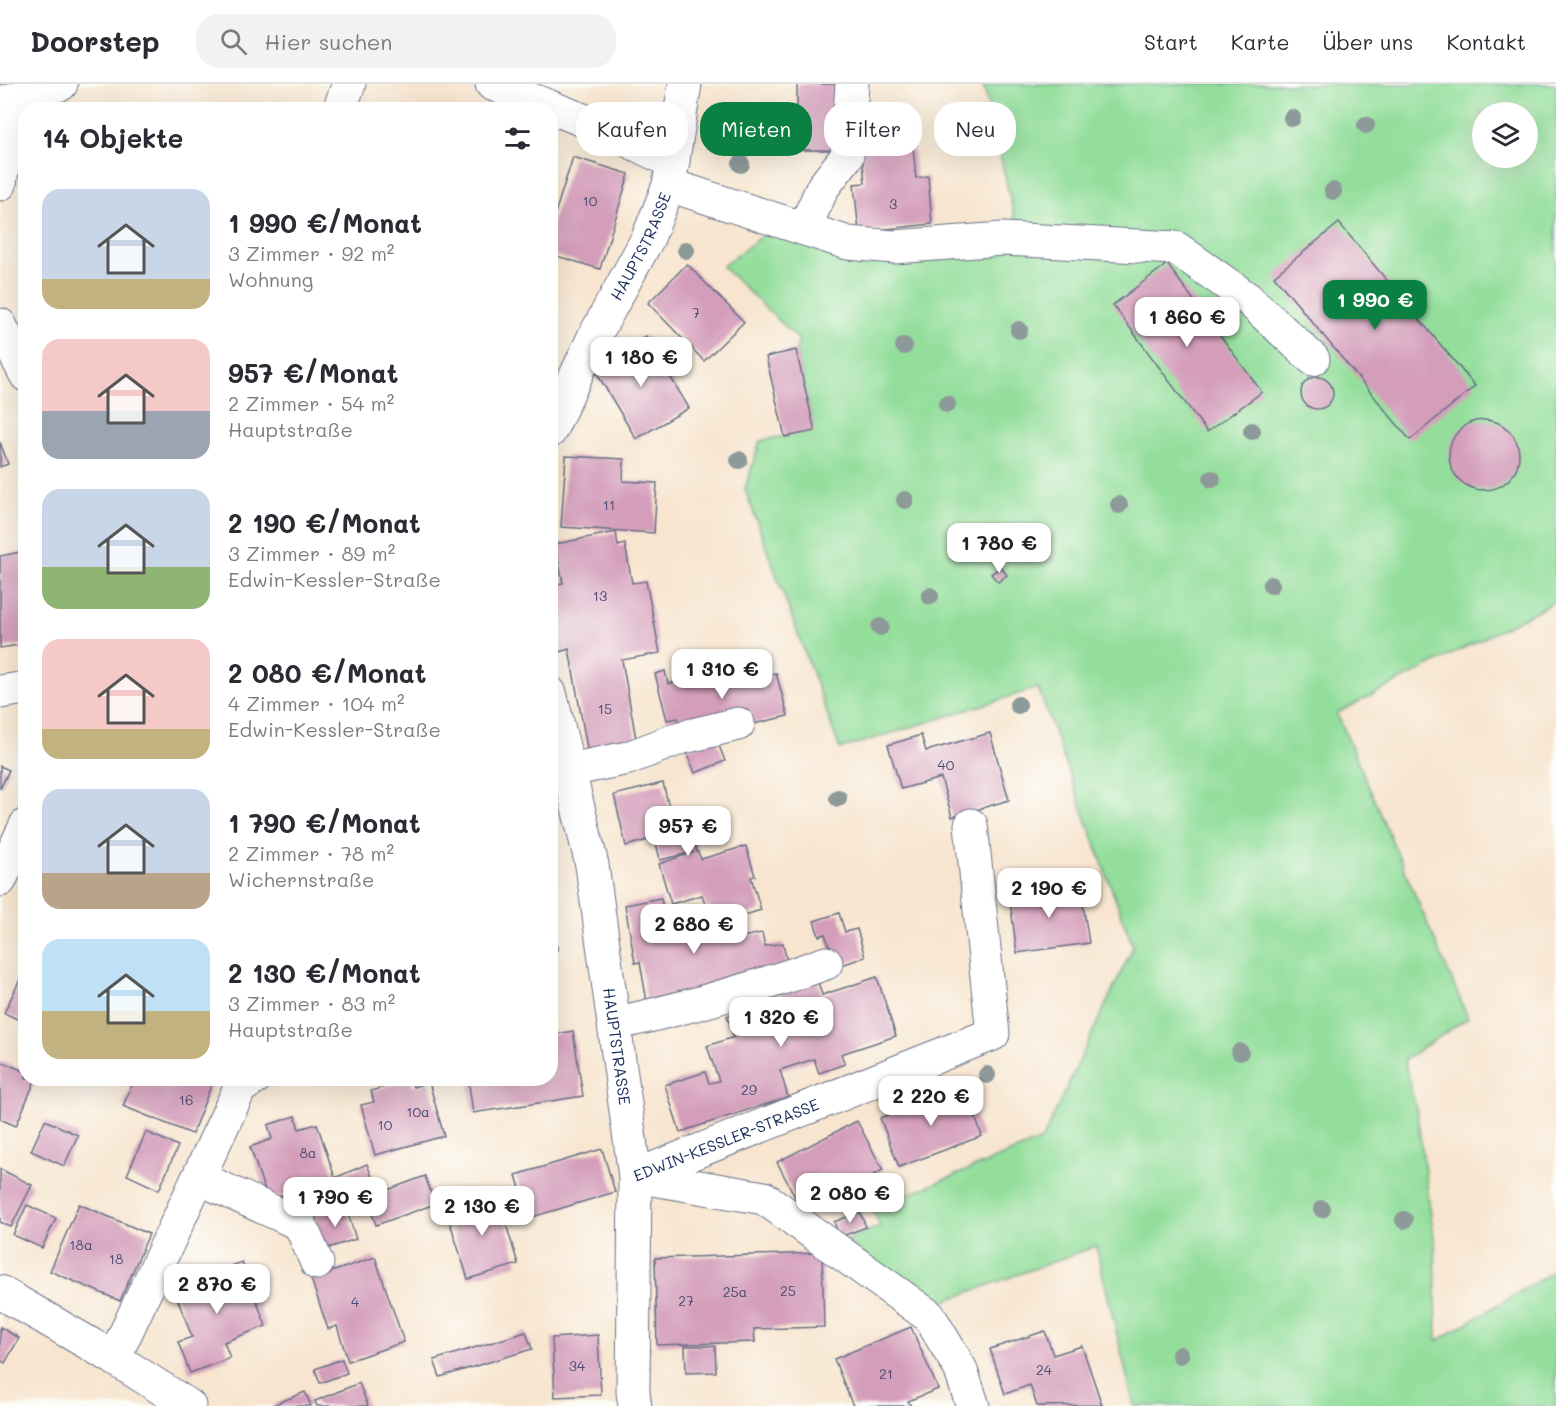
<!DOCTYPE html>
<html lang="de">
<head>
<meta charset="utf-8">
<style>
  body { margin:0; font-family:Mali,sans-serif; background:#f2f2f3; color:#2b2b33; height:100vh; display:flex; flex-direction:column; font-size:22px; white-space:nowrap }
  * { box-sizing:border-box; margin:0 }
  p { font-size:20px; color:#7c7c81 }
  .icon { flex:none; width:33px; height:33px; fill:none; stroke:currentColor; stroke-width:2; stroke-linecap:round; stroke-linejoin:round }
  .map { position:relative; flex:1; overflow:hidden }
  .details { position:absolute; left:18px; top:18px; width:540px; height:984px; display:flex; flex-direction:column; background:#fff; border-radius:24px; box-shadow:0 6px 24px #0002 }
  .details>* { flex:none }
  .top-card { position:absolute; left:576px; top:18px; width:570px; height:54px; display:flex; gap:12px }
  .controls { position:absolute; left:1472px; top:18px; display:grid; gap:12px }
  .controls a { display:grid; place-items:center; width:66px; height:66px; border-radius:50%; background:#fff; box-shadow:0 6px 24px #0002; font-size:30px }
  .price { position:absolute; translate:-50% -51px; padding:0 14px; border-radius:12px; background:#fff; color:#222; font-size:20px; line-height:39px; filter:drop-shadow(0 2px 3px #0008) }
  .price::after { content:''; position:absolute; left:50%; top:36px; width:18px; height:14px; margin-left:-9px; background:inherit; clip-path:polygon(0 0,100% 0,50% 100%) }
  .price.on { background:#0b8043; color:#fff }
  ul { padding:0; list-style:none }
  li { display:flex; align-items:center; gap:18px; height:150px; padding:0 24px }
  li span { display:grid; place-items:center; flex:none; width:168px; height:120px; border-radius:18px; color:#555 }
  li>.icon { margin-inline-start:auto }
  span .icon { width:72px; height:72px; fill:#fffc; stroke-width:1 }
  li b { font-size:26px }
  h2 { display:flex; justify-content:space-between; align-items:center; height:72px; padding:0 24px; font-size:26px }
  .pill { padding:0 21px; border-radius:24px; background:#fff; box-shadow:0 6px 24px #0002; font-size:21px; line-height:54px }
  .pill.on { background:#0b8043; color:#fff }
  header { display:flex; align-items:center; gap:36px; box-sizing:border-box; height:84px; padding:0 30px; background:#fff; border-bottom:2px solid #e1e1e2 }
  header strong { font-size:28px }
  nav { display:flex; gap:33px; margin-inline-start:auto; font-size:21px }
  .search { width:420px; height:54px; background:#f2f2f3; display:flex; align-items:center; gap:15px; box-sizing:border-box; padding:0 21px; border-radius:24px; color:#7c7c81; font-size:22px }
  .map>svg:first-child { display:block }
</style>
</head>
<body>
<header>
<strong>Doorstep</strong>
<div class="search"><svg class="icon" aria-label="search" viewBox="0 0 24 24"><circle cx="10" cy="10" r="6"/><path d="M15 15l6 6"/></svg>Hier suchen</div>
<nav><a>Start</a><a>Karte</a><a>Über uns</a><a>Kontakt</a></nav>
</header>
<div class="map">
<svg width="1556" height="1322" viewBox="0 0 1556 1322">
  <rect width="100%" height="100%" fill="#fdfcf7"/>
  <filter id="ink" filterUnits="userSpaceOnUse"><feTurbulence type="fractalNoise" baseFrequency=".0167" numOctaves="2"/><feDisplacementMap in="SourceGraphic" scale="12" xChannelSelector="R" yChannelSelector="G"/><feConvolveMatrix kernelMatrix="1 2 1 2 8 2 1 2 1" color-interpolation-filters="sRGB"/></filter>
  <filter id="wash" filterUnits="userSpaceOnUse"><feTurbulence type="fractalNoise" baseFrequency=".008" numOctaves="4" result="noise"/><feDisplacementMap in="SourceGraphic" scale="24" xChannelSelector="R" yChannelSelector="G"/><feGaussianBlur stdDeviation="1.35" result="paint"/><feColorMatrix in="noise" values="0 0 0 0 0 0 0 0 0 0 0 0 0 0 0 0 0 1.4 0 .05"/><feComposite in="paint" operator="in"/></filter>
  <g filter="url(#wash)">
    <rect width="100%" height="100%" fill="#f7e5cf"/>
    <path fill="#93de9b" stroke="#57867c" stroke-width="1.5" fill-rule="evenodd" d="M983,0H1556V517L1337,629L1468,934L1404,976L1417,1029L1435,1161L1437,1257L1556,1186V1322H1134L1096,1162L934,1221L845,1157L880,1142L872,1125L1042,1056L1133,863L1038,604L840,665L745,405L760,357L814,346L796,266L799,256L722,182L769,147L845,169L1017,143ZM1482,28H1527V74H1482Z"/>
    <g id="blocks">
      <g fill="#d49ebb">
        <path d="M797,0H840V66H791V30H797Z"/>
        <path d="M912,54L916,94L928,92L932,140L859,148L854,100L865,99L861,59Z"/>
        <path d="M573,73L629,90L600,185L550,170V145Z"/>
        <path d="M1339,139L1475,302L1410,356L1274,192Z"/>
        <path d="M687,180L744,238L704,277L648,219Z"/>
        <path d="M1167,180L1262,308L1207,348L1113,221Z"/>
        <path d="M646,252L689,324L636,355L593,283Z"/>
        <path d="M796,266L815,347L785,353L766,273Z"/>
        <circle cx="1317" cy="309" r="16"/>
        <circle cx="1484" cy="371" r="35"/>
        <path d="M0,358L8,380L0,383Z"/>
        <path d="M566,372L624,375L623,397L657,399L654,449L561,443Z"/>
        <path d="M616,448L618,462L625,460L632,499L646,497L660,569L622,576L638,666L589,675L569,565L559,568L550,524V501L563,499L555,460Z"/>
        <path d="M26,467V560L0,564V472Z"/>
        <path d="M1001,483L1007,491L998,498L991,490Z"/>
        <path d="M734,582L738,598L776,589L788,632L749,641L681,644L678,634L667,636L655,590L665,587L668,600Z"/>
        <path d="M990,649L1009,716L952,733L941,694L901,705L888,661L921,651L926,667Z"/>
        <path d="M716,654L725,677L695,689L686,666Z"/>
        <path d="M0,682L9,686L0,705Z"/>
        <path d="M663,699L675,747L691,743L697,768H698L701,775L746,762L755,792L751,793L761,826L716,840L710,822L706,823L702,811L671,820L659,780L694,768L660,776L655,754L626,762L614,711Z"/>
        <path d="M1080,800L1089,859L1017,869L1009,810Z"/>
        <path d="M661,814L664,830L697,824L704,860L762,849L765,862L783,859L789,888L648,924L640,878L635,879L625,821Z"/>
        <path d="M550,828L558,866L550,867Z"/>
        <path d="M839,829L845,848L857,845L865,873L836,883L825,850L819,852L814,837Z"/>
        <path d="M26,883V939L4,929Z"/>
        <path d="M816,891L822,911L877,893L896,952L841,970L845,980L819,989L814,975L780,986L788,1013L680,1048L665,1001L705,988L709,999L719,997L707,962L734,953L727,932L753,924L757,939L764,937L759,919L781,912L779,904Z"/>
        <path d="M573,947L583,1012L473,1029L468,994H550V951Z"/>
        <path d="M0,977L26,988V994H36L16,1042L0,1035Z"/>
        <path d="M135,994H214L192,1050L123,1022Z"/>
        <path d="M411,995L413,1003L429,998L444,1052L375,1071L361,1021L374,1018L371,1007Z"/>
        <path d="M964,1002L982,1052L899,1083L880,1034Z"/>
        <path d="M295,1032L299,1045L317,1040L335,1094L367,1080L378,1108L346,1120L335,1094L268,1116L250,1063L272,1055L268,1041Z"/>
        <path d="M45,1036L78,1051L64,1082L31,1067Z"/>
        <path d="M857,1037L883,1086L803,1128L777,1078Z"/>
        <path d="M146,1048L178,1062L159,1106L127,1091Z"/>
        <path d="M602,1065L615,1108L529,1134L516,1091Z"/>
        <path d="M0,1085L32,1101L11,1143L0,1138Z"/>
        <path d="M425,1092L435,1120L376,1141L366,1114Z"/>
        <path d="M497,1110L518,1180L468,1195L446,1126Z"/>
        <path d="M79,1120L149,1150L120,1217L50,1187Z"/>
        <path d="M27,1121L56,1134L42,1164L13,1151Z"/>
        <path d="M346,1123L356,1155L325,1165L314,1133Z"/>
        <path d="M860,1128L866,1143L840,1153L834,1138Z"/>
        <path d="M822,1169L824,1243L754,1245L755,1258L657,1261L655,1174Z"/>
        <path d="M375,1173L404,1258L348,1277L337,1242L328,1245L311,1195Z"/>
        <path d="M242,1178L266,1242L224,1258L230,1274L190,1289L178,1258L192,1253L173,1203Z"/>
        <path d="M0,1243L19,1254L5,1279L0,1276Z"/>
        <path d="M911,1243L938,1305L908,1317L911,1322H853L834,1275Z"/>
        <path d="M1045,1247L1053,1271L1082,1262L1102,1321L1037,1322L1030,1301L1005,1310L990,1265Z"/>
        <path d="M526,1248L532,1265L440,1293L434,1276Z"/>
        <path d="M598,1251L601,1311L555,1313L552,1254Z"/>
        <path d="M685,1262H715L716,1288L686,1289Z"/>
        <path d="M342,1275L347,1289L320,1299L315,1285Z"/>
        <path d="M359,1299L368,1322H317L315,1317Z"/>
        <path d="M305,1308L311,1322H270Z"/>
      </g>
    </g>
  </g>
  <g filter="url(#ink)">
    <use href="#blocks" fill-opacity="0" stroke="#686f86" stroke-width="1.5"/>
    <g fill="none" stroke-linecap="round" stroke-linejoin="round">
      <g stroke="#686f86" stroke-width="35">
        <g id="minor">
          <path d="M492,0L598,42L673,78"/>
          <path d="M0,19L61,0"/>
          <path d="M339,26L349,0"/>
          <path d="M0,100L13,15"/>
          <path d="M669,101L848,159L894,163L1003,155L1176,164L1248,215L1313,275"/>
          <path d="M804,145L823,103L847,72L852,0"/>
          <path d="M0,241L26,291"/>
          <path id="s1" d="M550,347L593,255L648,154L669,101L685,0"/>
          <path d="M0,608L26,604"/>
          <path id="s2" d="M550,609L592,781L635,1092L633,1308L635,1322"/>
          <path d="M569,686L628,674L680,654L738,640"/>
          <path d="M0,796L26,741"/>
          <path d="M614,940C686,924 757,904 826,879"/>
          <path id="s3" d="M635,1092L993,950L971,741"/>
          <path d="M635,1092L764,1114L929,1232L960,1284L973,1322"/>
          <path d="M199,1094L300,1140L317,1179"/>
          <path d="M0,1208L114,1274L189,1322"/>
          <path d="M114,1274L240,1004L255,994"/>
        </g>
      </g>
      <use href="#minor" stroke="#fff" stroke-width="33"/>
    </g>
    <g fill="#8e9999">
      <circle cx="1292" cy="34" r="9"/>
      <circle cx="1366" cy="41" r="9"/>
      <circle cx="741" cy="80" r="9"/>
      <circle cx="1333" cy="107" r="9"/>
      <circle cx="686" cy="166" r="9"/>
      <circle cx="1019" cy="246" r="9"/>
      <circle cx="904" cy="262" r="9"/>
      <circle cx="947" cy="320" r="9"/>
      <circle cx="1252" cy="347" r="9"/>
      <circle cx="739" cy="376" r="9"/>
      <circle cx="1212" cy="395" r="9"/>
      <circle cx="905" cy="416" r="9"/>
      <circle cx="1119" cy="421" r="9"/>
      <circle cx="1271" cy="501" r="9"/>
      <circle cx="930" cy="512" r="9"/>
      <circle cx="880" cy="543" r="9"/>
      <circle cx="1018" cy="621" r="9"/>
      <circle cx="838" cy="714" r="9"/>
      <circle cx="1240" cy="968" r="9"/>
      <circle cx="987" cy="991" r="9"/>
      <circle cx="1322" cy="1125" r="9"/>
      <circle cx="1404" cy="1136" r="9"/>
      <circle cx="1180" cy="1271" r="9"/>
    </g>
  </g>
  <g text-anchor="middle" stroke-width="5" stroke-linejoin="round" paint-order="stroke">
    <g font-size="14" fill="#494b75">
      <text x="590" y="122">10</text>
      <text x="893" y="125">3</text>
      <text x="696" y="234">7</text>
      <text x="609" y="426">11</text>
      <text x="600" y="517">13</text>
      <text x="605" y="630">15</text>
      <text x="946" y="686">40</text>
      <text x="749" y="1011">29</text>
      <text x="186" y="1021">16</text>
      <text x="418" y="1033">10a</text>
      <text x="385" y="1046">10</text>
      <text x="308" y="1074">8a</text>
      <text x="81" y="1166">18a</text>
      <text x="116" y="1180">18</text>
      <text x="788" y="1212">25</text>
      <text x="735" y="1213">25a</text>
      <text x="686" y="1222">27</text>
      <text x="355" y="1223">4</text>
      <text x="577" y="1287">34</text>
      <text x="1044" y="1291">24</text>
      <text x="886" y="1295">21</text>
    </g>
    <g font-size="16" fill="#1b2f5e" stroke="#fdfcf7">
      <text dy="6" stroke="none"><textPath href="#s1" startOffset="206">HAUPTSTRASSE</textPath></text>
      <text dy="6" stroke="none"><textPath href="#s2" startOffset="360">HAUPTSTRASSE</textPath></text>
      <text dy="6" stroke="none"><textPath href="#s3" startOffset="98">EDWIN-KESSLER-STRASSE</textPath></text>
    </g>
  </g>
</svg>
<div class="controls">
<a><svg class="icon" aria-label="layers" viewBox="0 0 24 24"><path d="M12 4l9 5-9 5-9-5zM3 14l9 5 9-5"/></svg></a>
</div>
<b class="price on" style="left:1375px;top:247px">1 990 €</b>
<b class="price" style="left:1187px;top:264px">1 860 €</b>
<b class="price" style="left:641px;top:304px">1 180 €</b>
<b class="price" style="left:999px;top:490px">1 780 €</b>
<b class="price" style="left:722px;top:616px">1 310 €</b>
<b class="price" style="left:688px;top:773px">957 €</b>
<b class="price" style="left:1049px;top:835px">2 190 €</b>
<b class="price" style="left:694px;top:871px">2 680 €</b>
<b class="price" style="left:781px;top:964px">1 320 €</b>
<b class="price" style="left:931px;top:1043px">2 220 €</b>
<b class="price" style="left:850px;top:1140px">2 080 €</b>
<b class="price" style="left:335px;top:1144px">1 790 €</b>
<b class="price" style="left:482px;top:1153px">2 130 €</b>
<b class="price" style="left:217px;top:1231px">2 870 €</b>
<div class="top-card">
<a class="pill">Kaufen</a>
<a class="pill on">Mieten</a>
<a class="pill">Filter</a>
<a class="pill">Neu</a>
</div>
<section class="details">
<h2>14 Objekte<svg class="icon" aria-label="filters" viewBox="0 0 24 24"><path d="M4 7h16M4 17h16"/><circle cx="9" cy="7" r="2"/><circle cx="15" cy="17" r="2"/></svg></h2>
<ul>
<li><span style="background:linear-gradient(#c9d6e8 75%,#c2b280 0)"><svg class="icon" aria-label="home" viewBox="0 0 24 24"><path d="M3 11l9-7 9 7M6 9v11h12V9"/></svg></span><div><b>1 990 €/Monat</b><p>3 Zimmer · 92 m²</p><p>Wohnung</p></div></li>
<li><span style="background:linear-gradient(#f6c9c9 60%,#9aa5b1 0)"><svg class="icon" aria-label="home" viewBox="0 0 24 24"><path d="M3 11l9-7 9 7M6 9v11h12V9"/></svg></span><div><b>957 €/Monat</b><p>2 Zimmer · 54 m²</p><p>Hauptstraße</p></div></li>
<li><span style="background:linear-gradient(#c9d6e8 65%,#8fb573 0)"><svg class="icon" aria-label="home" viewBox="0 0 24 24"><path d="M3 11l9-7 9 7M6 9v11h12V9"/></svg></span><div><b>2 190 €/Monat</b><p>3 Zimmer · 89 m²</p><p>Edwin-Kessler-Straße</p></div></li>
<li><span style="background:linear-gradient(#f6c9c9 75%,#c2b280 0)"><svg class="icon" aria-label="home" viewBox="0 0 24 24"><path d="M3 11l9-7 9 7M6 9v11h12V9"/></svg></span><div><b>2 080 €/Monat</b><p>4 Zimmer · 104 m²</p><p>Edwin-Kessler-Straße</p></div></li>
<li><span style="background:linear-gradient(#c9d6e8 70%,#b9a48a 0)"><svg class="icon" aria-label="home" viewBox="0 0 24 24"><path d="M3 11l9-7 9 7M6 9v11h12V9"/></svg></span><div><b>1 790 €/Monat</b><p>2 Zimmer · 78 m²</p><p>Wichernstraße</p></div></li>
<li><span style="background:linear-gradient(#bfe0f5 60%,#c2b280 0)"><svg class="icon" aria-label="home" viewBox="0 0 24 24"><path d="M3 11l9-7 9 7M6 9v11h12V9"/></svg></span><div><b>2 130 €/Monat</b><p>3 Zimmer · 83 m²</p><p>Hauptstraße</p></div></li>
</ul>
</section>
</div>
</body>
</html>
